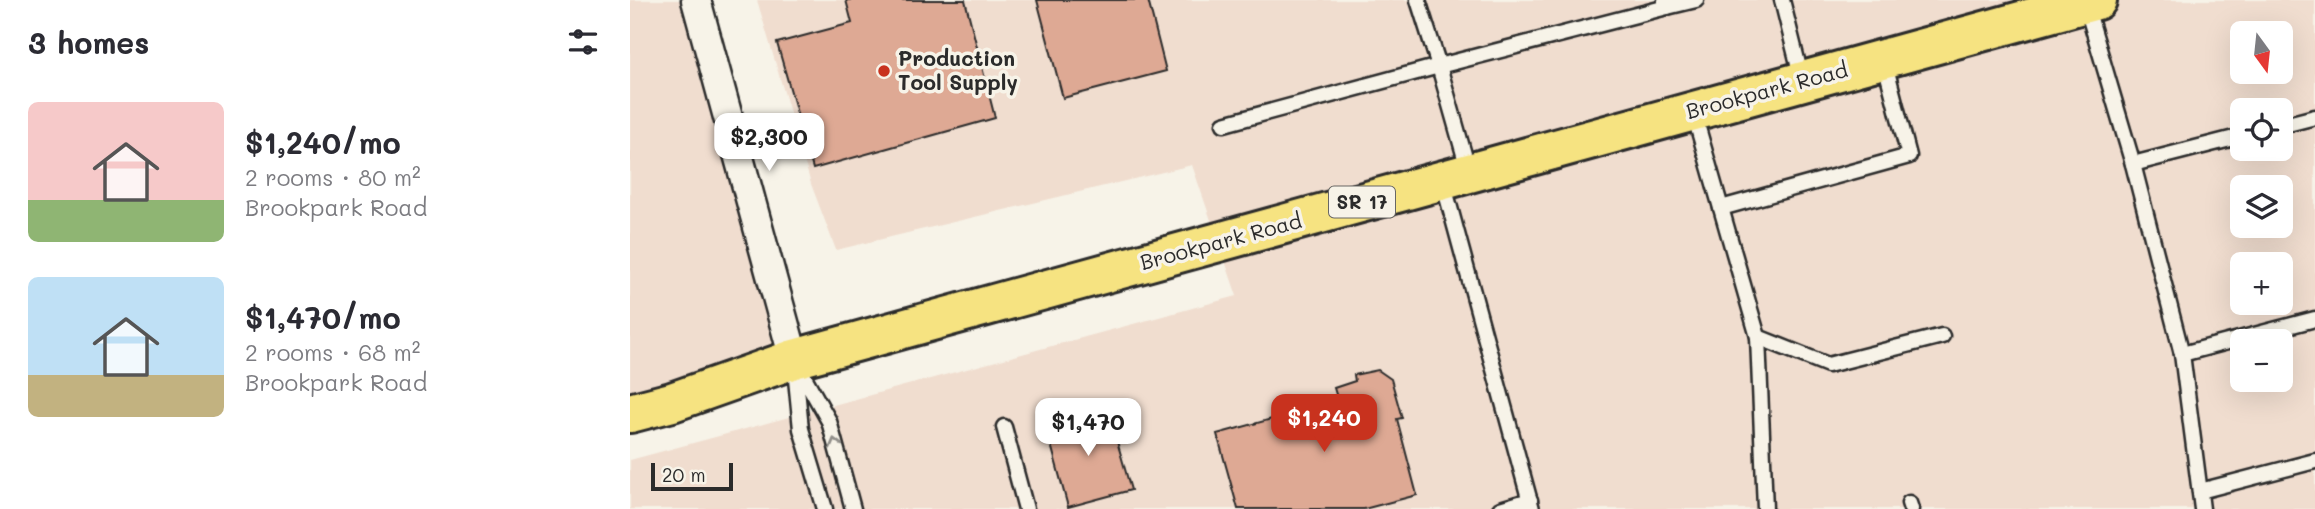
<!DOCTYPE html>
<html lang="en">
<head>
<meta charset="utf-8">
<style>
  body { margin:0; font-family:Mali,sans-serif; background:#f7f7f7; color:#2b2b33; height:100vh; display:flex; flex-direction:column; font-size:26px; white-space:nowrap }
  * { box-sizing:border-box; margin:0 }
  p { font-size:23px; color:#7c7c81 }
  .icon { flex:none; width:38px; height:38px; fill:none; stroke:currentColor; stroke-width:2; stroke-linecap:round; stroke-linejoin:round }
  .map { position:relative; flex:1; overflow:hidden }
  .panel { display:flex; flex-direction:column; background:#fff; width:630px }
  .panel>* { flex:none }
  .needle { width:46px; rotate:165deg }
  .tools { position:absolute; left:1600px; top:21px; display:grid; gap:14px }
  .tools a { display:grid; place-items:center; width:63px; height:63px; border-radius:10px; background:#fff; box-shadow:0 7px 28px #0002; font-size:35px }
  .scale { position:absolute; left:21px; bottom:18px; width:82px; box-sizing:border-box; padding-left:7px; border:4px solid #2b2b2b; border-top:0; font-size:19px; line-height:24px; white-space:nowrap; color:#2b2b2b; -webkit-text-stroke:5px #f7f3e8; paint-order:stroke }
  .price { position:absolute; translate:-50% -60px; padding:0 16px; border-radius:14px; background:#fff; color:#222; font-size:23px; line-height:46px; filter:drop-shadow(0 2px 4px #0008) }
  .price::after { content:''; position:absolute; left:50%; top:42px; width:21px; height:16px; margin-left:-10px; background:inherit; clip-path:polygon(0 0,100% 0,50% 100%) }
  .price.selected { background:#c8321e; color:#fff }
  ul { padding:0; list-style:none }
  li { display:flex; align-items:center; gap:21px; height:175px; padding:0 28px }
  li span { display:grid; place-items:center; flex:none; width:196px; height:140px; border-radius:10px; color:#555 }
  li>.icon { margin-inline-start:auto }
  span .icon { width:84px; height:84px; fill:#fffc; stroke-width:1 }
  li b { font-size:30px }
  h2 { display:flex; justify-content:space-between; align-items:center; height:84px; padding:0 28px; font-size:30px }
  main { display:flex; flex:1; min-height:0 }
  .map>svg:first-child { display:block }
</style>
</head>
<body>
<main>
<section class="panel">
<h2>3 homes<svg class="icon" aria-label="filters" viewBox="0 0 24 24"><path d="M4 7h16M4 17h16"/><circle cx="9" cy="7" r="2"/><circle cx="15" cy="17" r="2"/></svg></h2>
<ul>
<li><span style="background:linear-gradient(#f6c9c9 70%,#8fb573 0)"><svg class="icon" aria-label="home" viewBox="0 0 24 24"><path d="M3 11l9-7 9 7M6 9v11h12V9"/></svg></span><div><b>$1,240/mo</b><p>2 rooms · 80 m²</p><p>Brookpark Road</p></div></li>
<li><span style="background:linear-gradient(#bfe0f5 70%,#c2b280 0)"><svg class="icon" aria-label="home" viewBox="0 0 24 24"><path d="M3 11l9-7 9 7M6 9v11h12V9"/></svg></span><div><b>$1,470/mo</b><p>2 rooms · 68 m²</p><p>Brookpark Road</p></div></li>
</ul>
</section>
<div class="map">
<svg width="1685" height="509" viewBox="0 0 1685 509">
  <rect width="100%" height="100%" fill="#f7f3e8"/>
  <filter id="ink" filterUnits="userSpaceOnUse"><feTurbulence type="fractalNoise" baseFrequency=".0143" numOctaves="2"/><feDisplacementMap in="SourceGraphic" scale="14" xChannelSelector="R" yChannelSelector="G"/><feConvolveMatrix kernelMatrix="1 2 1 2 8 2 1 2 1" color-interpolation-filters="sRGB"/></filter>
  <g filter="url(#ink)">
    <g fill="#f0ddcf" fill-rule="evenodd">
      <path d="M0,0H68L164,359L0,400Z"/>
      <path d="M127,0H1685V509H0V460L607,296L562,165L206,250L181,184ZM1612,33H1650V72H1612ZM1612,110H1650V149H1612ZM1612,187H1650V226H1612ZM1612,264H1650V303H1612ZM1612,341H1650V380H1612Z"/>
    </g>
    <g fill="#dea994" stroke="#2b2b2b" stroke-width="2">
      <path d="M216,0H335L365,118L183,169L147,43L222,23Z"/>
      <path d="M407,0H518L536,71L433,98Z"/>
      <path d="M748,370L761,379L772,418L767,419L787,495L734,509H608L587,434L708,401L704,388L725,381L724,375Z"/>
      <path d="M478,410L501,490L438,507L416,426Z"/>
    </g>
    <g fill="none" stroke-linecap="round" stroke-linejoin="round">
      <g stroke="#2b2b2b" stroke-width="19">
        <g id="lane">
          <path d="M1152,0L1172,80"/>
          <path d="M1035,1L1037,7L1066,0"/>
          <path d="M1456,5L1503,164L1552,354L1572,509"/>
          <path d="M1064,114L1128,337L1135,509"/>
          <path d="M594,124L809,66L788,0"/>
          <path d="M1650,126L1685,117"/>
          <path d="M1503,164L1612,136"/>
          <path d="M839,172L809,66L1037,7"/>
          <path d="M813,182L902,509"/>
          <path d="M1091,208L1279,156L1254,60"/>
          <path d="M1128,337L1198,365L1312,336"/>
          <path d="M1552,354L1685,319"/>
          <path d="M374,427L396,509"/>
          <path d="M1570,491L1685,461"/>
          <path d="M1279,503L1281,509"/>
          <path d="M195,509L171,429L164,359L199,421L223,509"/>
          <path d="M870,509L900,500"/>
        </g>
      </g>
      <g stroke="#2b2b2b" stroke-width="33">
        <path id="street" d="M66,0L164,359"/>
      </g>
      <g stroke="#2b2b2b" stroke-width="44">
        <path id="primary" d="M0,413L42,402L164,359L1467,0"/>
      </g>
      <use href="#lane" stroke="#f7f3e8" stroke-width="14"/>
      <use href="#street" stroke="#f7f3e8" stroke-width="28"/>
      <use href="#primary" stroke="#f6e381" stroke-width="38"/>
    </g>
    <defs><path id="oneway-chevron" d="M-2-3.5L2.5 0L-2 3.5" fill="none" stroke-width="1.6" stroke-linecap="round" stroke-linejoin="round" transform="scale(1.75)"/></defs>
    <use stroke="#918f8a" href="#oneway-chevron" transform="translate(205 443) rotate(-105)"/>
  </g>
  <circle fill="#c8321e" stroke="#f7f3e8" stroke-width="2.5" cx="254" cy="71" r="7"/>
  <g text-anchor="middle" stroke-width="7" stroke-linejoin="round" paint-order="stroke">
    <rect fill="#f7f3e8" stroke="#686764" stroke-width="2" x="699" y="186.5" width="66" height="31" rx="5"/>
    <g font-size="19" font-weight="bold" fill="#2b2b2b">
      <text x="732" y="209">SR 17</text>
    </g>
    <g font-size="21" font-weight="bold" fill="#2b2b2b" stroke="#f7f3e8" text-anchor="start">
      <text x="268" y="66">Production<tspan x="268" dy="24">Tool Supply</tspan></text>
    </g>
    <g font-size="21" fill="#2b2b2b" stroke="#f7f3e8">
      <text transform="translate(1137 91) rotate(-15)" y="7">Brookpark Road</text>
      <text transform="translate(591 242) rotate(-15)" y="7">Brookpark Road</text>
    </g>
  </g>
</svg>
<div class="tools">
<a><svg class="needle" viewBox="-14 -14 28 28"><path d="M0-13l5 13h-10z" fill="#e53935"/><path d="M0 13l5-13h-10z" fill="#7c7c81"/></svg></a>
<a><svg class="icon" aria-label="locate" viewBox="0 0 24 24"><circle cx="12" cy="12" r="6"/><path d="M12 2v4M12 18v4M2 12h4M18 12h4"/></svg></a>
<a><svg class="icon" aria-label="layers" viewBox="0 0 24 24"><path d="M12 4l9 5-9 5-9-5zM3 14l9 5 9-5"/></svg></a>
<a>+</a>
<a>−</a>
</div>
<div class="scale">20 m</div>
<b class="price" style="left:139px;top:173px">$2,300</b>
<b class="price selected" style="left:694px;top:454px">$1,240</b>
<b class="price" style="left:458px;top:458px">$1,470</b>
</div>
</main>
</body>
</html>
